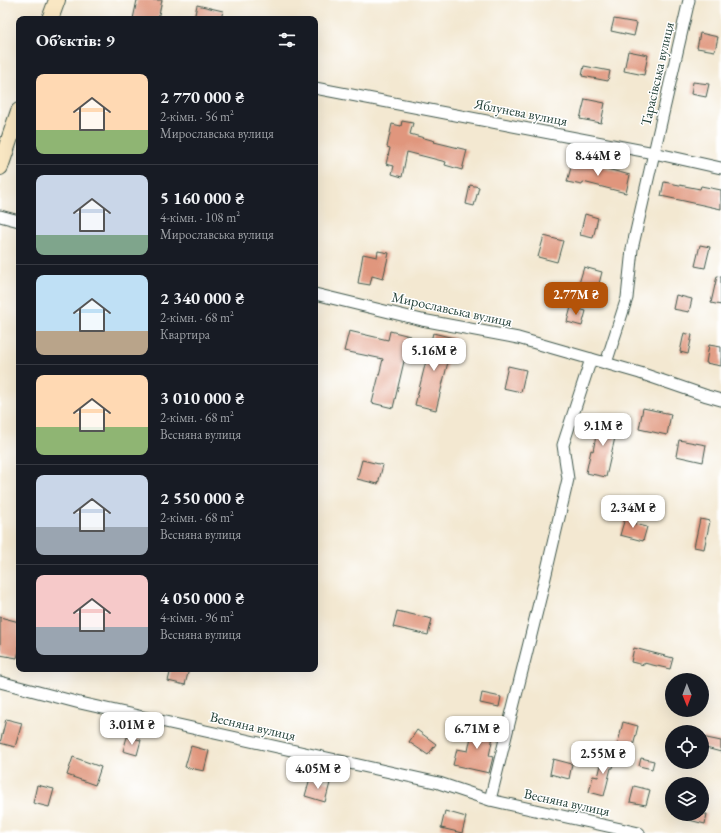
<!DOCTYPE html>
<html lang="uk">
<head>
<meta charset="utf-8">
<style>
  body { margin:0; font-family:"EB Garamond",serif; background:#242831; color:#f1f3f6; height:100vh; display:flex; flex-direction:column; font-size:15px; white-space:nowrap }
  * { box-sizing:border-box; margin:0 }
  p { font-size:13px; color:#9ea1a6 }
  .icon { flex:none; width:22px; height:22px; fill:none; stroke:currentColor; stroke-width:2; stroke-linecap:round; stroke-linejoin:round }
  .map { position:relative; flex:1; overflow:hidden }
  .sheet { position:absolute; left:16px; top:16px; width:302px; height:656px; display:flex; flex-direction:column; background:#171b24; border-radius:8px; box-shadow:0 4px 16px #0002 }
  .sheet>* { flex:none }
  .needle { width:26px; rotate:179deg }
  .fabs { position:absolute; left:665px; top:673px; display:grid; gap:8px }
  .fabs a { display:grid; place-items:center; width:44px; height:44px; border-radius:50%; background:#171b24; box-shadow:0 4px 16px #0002; font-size:20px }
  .price { position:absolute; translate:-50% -34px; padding:0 9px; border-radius:8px; background:#fff; color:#222; font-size:13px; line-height:26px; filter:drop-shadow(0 1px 2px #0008) }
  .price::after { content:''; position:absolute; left:50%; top:24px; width:12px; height:9px; margin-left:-6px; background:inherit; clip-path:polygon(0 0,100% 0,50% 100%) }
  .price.on { background:#b45309; color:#fff }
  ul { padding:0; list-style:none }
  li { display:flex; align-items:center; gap:12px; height:100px; padding:0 20px }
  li+li { border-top:1px solid #363941 }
  li span { display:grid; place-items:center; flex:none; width:112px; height:80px; border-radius:8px; color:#555 }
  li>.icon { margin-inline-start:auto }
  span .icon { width:48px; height:48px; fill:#fffc; stroke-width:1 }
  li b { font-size:17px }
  h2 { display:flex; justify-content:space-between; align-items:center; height:48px; padding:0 20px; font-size:17px }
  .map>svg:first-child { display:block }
</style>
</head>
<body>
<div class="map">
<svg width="721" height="833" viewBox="0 0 721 833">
  <rect width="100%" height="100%" fill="#fff"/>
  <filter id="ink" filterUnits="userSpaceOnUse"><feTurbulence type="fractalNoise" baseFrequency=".025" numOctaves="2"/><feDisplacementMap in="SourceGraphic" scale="8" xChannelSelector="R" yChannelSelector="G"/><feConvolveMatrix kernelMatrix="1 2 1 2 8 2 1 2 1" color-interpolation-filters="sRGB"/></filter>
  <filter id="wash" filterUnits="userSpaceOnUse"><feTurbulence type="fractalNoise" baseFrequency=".012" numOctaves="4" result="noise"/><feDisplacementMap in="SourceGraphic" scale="16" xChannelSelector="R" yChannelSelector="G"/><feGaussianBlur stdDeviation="0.9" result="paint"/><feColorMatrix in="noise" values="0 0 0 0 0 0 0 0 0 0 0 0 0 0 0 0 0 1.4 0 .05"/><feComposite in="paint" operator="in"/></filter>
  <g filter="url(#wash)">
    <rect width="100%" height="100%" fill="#f3e8d1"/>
    <g id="blocks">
      <g fill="#e0967d">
        <path d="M137,0H162L158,19H133Z"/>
        <path d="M197,5L223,11L221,19H194Z"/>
        <path d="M614,19L637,23L634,36L611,31Z"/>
        <path d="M700,33L718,37L715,51L697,48Z"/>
        <path d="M628,51L648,55L644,75L624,71Z"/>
        <path d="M584,66L610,71L608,81L582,76Z"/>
        <path d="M693,82L709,84L706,97L691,94Z"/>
        <path d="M585,99L605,103L601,123L580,119Z"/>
        <path d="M402,121L413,123L410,134L435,141L434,142L467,150L462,170L445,165L446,162L407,152L402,177L392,174L394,166L386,164L390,148L387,147L392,124L401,126Z"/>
        <path d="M573,160L630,175L626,193L583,182L582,185L567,182Z"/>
        <path d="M664,182L700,189L701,186L721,190V209L661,196Z"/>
        <path d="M470,185L479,187L474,206L466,204Z"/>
        <path d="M585,214L598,218L593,238L580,235Z"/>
        <path d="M544,236L563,241L557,262L538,257Z"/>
        <path d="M700,245L710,247L705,268L695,266Z"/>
        <path d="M378,251L389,253L383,279L372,276L370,285L358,283L363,254L377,257Z"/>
        <path d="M584,267L602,272L596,295L577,290Z"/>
        <path d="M717,276L721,277V305L711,303Z"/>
        <path d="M676,295L692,299L689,312L673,309Z"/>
        <path d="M571,307L586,311L582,326L567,322Z"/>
        <path d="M349,331L388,340L390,331L410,336L393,408L372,403L383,359L344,351Z"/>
        <path d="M433,333L454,338L436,410L415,405Z"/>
        <path d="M684,333L692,335L688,354L680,352Z"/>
        <path d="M709,345L721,347V366L706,363Z"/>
        <path d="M508,366L526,370L521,392L503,388Z"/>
        <path d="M643,408L671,414L667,435L639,429Z"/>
        <path d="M600,416L619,420L606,477L586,473L591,450L593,451Z"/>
        <path d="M679,440L706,445L703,462L676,456Z"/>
        <path d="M362,460L383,465L378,484L357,479Z"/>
        <path d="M626,515L637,518L635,524L647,527L643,541L620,535Z"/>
        <path d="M700,519L710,521L704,549L694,547Z"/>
        <path d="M397,611L432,619L428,635L393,627Z"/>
        <path d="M0,617L19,622V651L17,658L0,655Z"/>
        <path d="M634,648L673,658L670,669L644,663V665L631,662Z"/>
        <path d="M171,669H189L185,685L168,681Z"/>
        <path d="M482,693L501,697L499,707L480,703Z"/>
        <path d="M6,719L22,723L15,747L0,743Z"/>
        <path d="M623,722L638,726L632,751L617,747Z"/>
        <path d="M474,723L495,727L489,756L493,757L489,773L453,765L457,749L468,751Z"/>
        <path d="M417,730L436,744L428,755L409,742Z"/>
        <path d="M127,737L141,740L137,755L123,751Z"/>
        <path d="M702,737L721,741V752L702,747Z"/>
        <path d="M191,746L209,751L204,771L185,767Z"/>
        <path d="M604,753L616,756L613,768H611L604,796L589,792L593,776L598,777Z"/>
        <path d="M73,757L101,767L95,785L67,775Z"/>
        <path d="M641,758L654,761L652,769L639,766Z"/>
        <path d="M553,759L572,764L569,779L550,774Z"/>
        <path d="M310,778L330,783L325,802L305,796Z"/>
        <path d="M37,785L54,789L49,807L33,803Z"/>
        <path d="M634,786L650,790L646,805L630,802Z"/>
        <path d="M445,811L466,817L462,833L441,828Z"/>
        <path d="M677,814H707L705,824L677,817Z"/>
      </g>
    </g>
  </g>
  <g filter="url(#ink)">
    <use href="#blocks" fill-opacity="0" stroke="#3f574c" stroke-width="1"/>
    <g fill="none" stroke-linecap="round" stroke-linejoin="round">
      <g stroke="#3f574c" stroke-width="13">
        <g id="street">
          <path d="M315,88L654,153L721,168"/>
          <path d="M0,216L19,221"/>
          <path d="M315,294L422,320L518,338L640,373L707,396L721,400"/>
          <path d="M606,363L627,298L632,249L689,0"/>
          <path d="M0,682L80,703L439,783L490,800L639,833"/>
          <path d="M490,800L541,595L568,479L563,445L591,359"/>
        </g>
      </g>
      <g stroke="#3f574c" stroke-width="18">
        <g id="secondary">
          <path d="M50,19L57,0"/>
          <path d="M0,167L19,111"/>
        </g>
      </g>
      <use href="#street" stroke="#fff" stroke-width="11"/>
      <use href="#secondary" stroke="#f9e7c3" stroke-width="16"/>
    </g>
  </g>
  <g text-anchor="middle" stroke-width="3" stroke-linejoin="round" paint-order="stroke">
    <g font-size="14" fill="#1f3d34" stroke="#fff">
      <text transform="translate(657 74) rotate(-77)" y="5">Тарасівська вулиця</text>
      <text transform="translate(521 112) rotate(11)" y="5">Яблунева вулиця</text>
      <text transform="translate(452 309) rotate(12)" y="5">Мирославська вулиця</text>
      <text transform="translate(253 726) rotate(13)" y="5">Весняна вулиця</text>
      <text transform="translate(567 802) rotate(12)" y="5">Весняна вулиця</text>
    </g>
  </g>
</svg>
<div class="fabs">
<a><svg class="needle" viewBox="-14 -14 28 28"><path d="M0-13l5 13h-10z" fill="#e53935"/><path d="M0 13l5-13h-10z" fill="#9ea1a6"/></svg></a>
<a><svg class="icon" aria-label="locate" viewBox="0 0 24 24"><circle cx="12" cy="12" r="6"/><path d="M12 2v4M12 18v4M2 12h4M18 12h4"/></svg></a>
<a><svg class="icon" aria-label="layers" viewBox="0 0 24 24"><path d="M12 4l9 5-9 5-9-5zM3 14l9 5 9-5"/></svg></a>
</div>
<b class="price" style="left:598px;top:177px">8.44M ₴</b>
<b class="price on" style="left:576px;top:316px">2.77M ₴</b>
<b class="price" style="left:434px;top:372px">5.16M ₴</b>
<b class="price" style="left:603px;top:447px">9.1M ₴</b>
<b class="price" style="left:633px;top:529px">2.34M ₴</b>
<b class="price" style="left:132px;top:746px">3.01M ₴</b>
<b class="price" style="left:477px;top:750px">6.71M ₴</b>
<b class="price" style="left:603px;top:775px">2.55M ₴</b>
<b class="price" style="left:318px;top:790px">4.05M ₴</b>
<section class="sheet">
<h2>Об’єктів: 9<svg class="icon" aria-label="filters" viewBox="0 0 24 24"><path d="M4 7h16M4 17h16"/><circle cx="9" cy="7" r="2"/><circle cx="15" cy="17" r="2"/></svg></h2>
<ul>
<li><span style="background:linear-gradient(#ffd9b3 70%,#8fb573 0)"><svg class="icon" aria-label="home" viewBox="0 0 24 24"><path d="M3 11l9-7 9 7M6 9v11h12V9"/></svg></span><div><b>2 770 000 ₴</b><p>2-кімн. · 56 m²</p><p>Мирославська вулиця</p></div></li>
<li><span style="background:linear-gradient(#c9d6e8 75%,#7fa58c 0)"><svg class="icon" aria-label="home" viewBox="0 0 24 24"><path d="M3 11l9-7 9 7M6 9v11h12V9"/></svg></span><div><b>5 160 000 ₴</b><p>4-кімн. · 108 m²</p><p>Мирославська вулиця</p></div></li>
<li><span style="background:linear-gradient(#bfe0f5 70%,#b9a48a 0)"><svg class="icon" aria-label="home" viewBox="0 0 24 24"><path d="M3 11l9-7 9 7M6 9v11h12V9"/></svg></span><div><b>2 340 000 ₴</b><p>2-кімн. · 68 m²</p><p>Квартира</p></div></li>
<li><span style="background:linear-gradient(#ffd9b3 65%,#8fb573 0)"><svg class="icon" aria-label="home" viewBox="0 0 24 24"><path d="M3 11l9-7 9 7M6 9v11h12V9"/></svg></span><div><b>3 010 000 ₴</b><p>2-кімн. · 68 m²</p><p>Весняна вулиця</p></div></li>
<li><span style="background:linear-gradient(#c9d6e8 65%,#9aa5b1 0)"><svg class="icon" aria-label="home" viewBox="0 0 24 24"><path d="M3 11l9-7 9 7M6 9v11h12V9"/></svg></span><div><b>2 550 000 ₴</b><p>2-кімн. · 68 m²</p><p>Весняна вулиця</p></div></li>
<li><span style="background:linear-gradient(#f6c9c9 65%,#9aa5b1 0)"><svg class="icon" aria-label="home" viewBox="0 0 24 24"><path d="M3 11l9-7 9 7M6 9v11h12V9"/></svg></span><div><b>4 050 000 ₴</b><p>4-кімн. · 96 m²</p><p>Весняна вулиця</p></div></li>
</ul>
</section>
</div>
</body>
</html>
